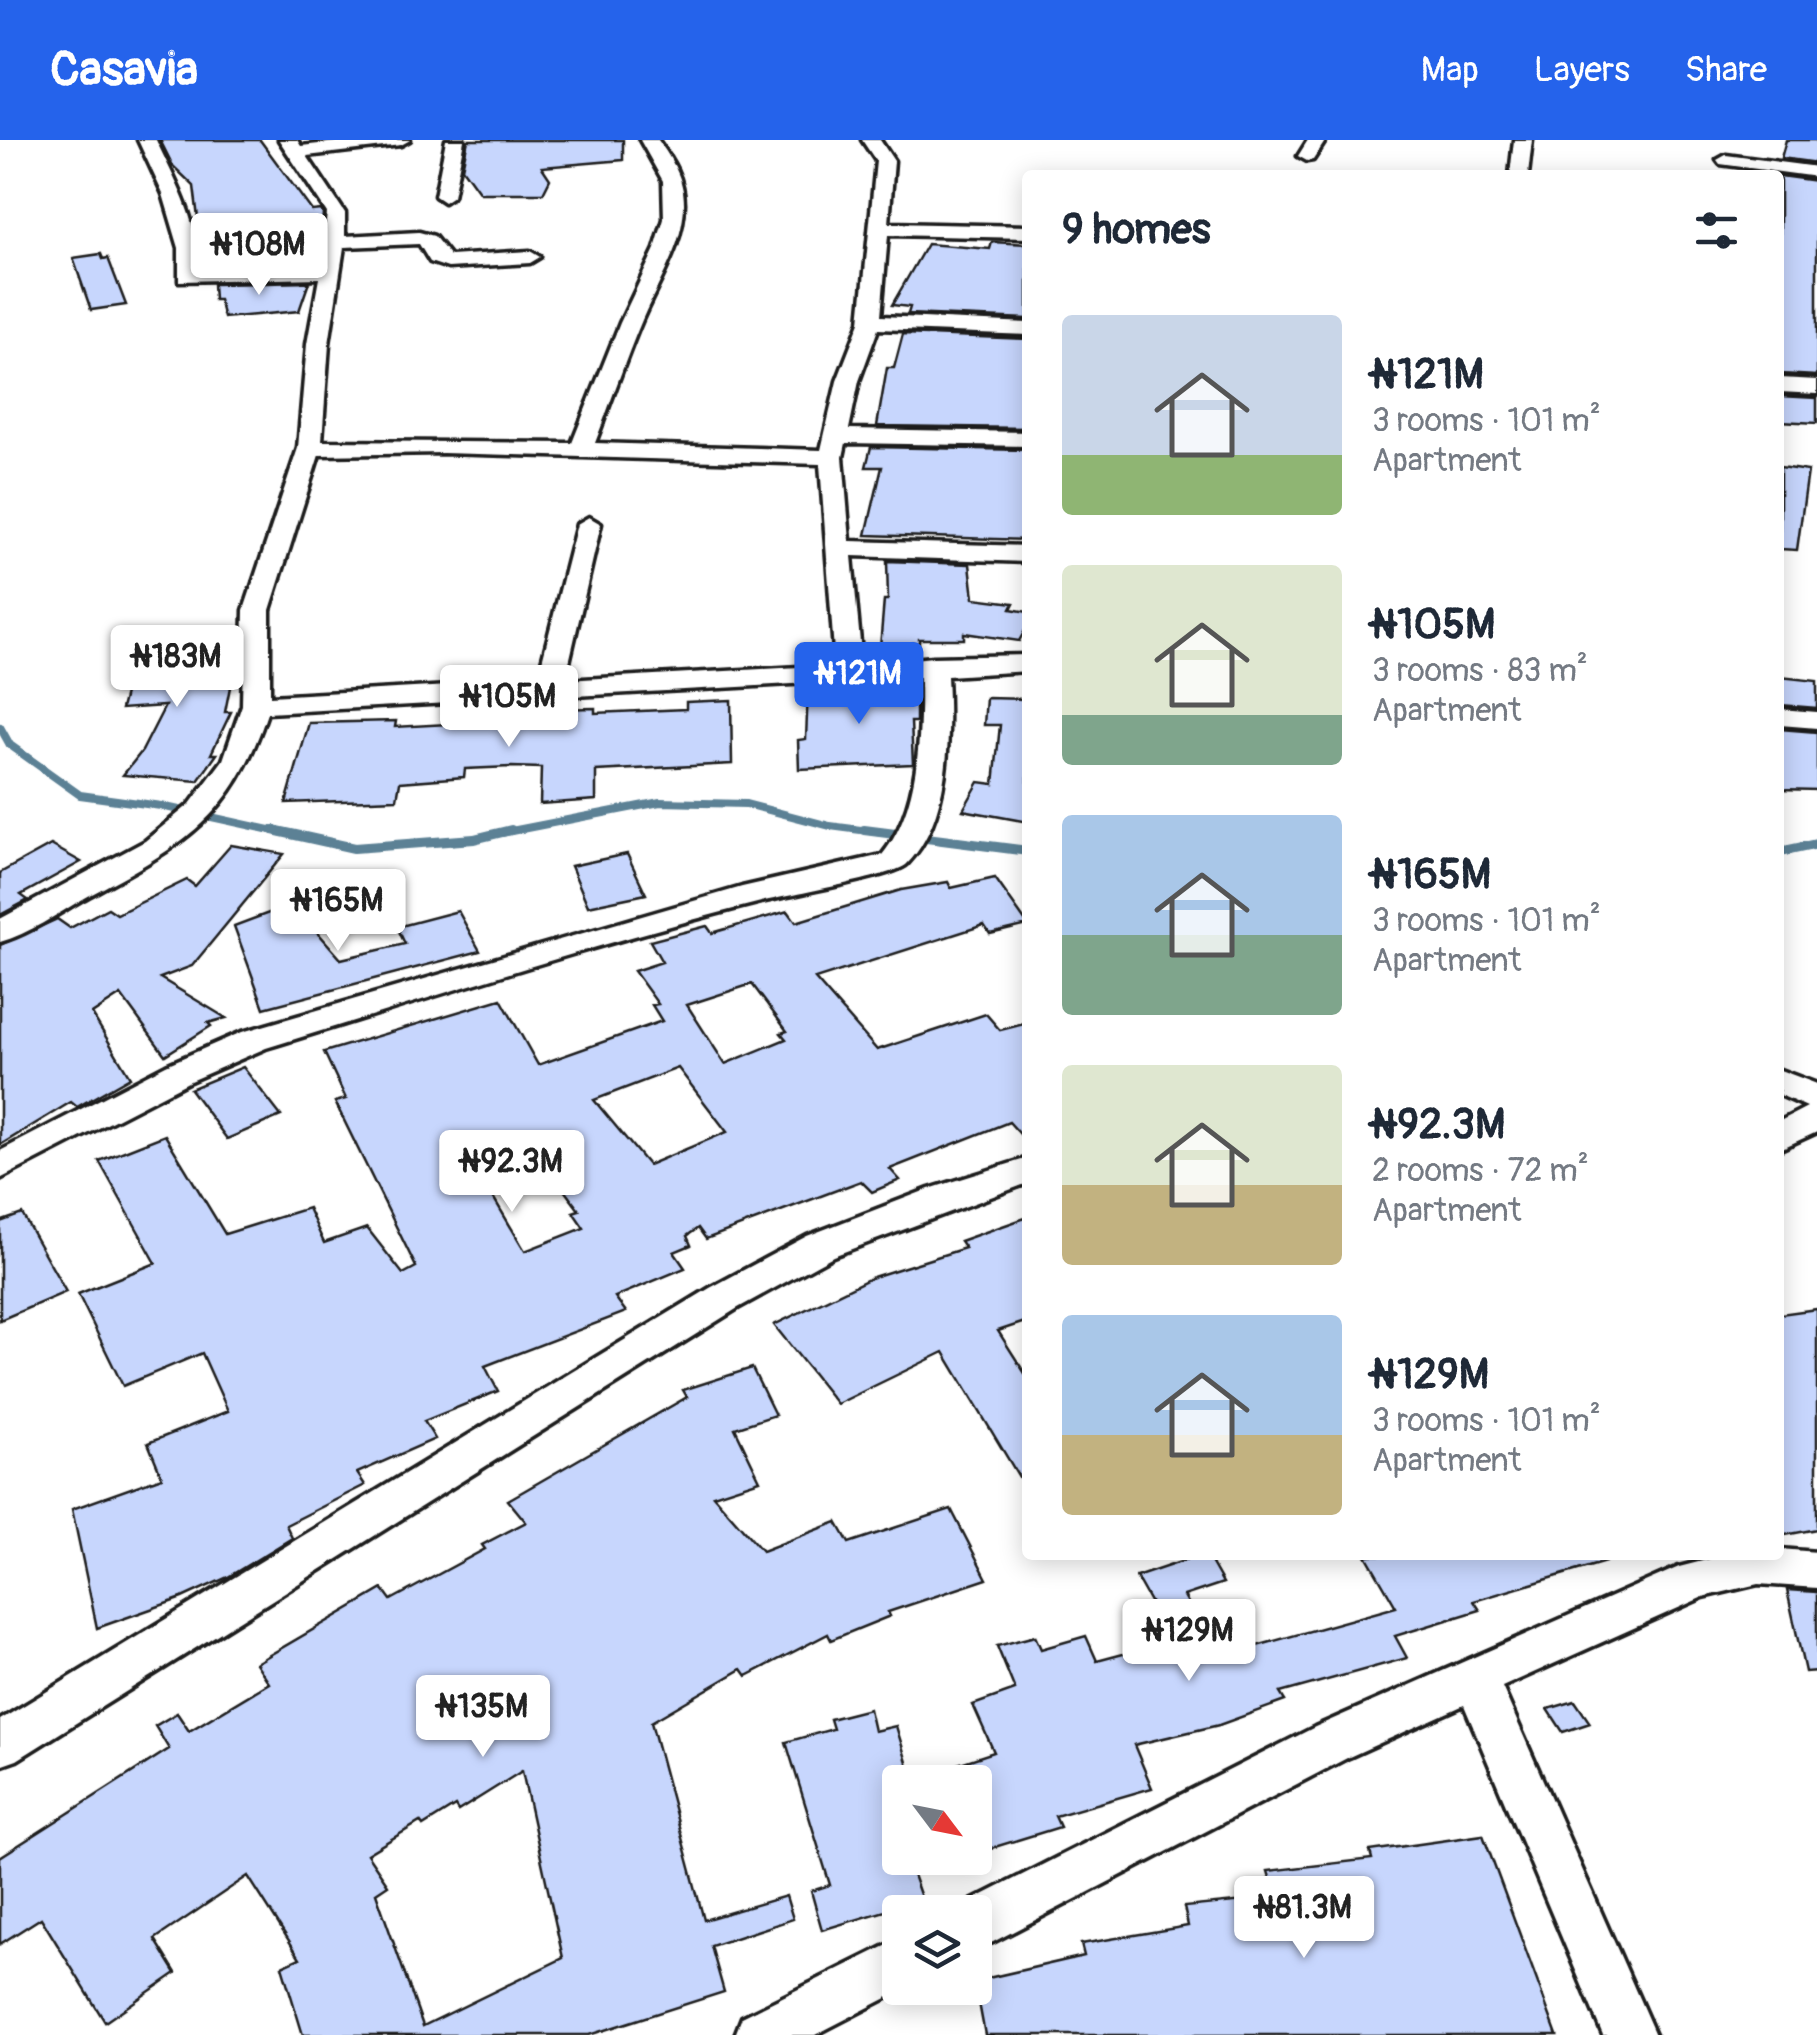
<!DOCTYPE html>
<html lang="en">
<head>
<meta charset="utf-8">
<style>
  body { margin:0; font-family:Pangolin,sans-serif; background:#f2f2f3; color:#1f2937; height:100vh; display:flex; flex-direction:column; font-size:38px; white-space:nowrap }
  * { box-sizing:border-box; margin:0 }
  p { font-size:32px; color:#747a83 }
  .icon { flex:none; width:55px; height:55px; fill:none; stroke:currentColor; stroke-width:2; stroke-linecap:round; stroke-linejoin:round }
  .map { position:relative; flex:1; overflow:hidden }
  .panel { position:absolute; left:1022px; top:30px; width:762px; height:1390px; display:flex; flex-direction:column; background:#fff; border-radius:10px; box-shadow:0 5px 25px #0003 }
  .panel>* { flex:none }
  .needle { width:65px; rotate:122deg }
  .tools { position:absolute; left:882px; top:1625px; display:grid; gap:20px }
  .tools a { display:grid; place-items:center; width:110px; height:110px; border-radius:10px; background:#fff; box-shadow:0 5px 25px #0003; font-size:50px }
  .price { position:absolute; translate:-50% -85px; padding:0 22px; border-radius:10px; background:#fff; color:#222; font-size:32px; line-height:65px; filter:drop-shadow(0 2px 5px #0008) }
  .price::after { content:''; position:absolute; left:50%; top:60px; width:30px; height:22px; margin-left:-15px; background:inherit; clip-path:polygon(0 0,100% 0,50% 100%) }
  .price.selected { background:#2563eb; color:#fff }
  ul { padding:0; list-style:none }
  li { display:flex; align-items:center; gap:30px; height:250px; padding:0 40px }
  li span { display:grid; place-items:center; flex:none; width:280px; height:200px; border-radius:10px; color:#555 }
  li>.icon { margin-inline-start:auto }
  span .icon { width:120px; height:120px; fill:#fffc; stroke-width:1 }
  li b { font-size:42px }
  h2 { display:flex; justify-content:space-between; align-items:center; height:120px; padding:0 40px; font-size:42px }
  header { display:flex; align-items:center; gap:60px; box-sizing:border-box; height:140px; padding:0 50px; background:#2563eb; color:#fff }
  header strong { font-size:48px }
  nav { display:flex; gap:55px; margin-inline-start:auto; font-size:35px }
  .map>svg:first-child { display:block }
</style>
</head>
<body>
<header>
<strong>Casavia</strong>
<nav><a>Map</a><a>Layers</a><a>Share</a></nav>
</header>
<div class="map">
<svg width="1817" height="1895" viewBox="0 0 1817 1895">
  <rect width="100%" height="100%" fill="#fff"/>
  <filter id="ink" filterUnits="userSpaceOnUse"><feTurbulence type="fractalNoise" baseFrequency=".01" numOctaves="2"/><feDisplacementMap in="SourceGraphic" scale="20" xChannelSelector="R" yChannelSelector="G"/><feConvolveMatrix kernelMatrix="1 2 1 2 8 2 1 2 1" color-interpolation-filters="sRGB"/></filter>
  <g filter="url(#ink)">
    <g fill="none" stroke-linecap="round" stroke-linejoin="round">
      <g stroke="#5b8195" stroke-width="8">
        <path d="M0,587L10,605L80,655L161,666L284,693"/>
        <path d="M501,693L660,662L746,664L830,686L884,693"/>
      </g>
      <g stroke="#5b8195" stroke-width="10">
        <path d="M273,690L354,708L474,699L511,690"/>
        <path d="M864,690L1028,711"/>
        <path d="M1780,712L1817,704"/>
      </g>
    </g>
    <g fill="#c7d6fd" stroke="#1c1c1c" stroke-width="2.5" fill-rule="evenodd">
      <path d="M160,0H260L312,71L321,70L323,74L318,120L206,127L209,104L218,103L198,78L194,46L173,26Z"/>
      <path d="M468,0H623V20L542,27L550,39L543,53H480L462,28Z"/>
      <path d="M1786,0H1817V23L1781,18Z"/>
      <path d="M1780,36L1817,41V236L1780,234Z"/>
      <path d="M992,102L1028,104V179L908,174L910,167L892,165L927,104L990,109Z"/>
      <path d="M101,114L103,119L108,118L126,165L91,170L73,118Z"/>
      <path d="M309,142L299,171L224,178L219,160H214L213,144Z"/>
      <path d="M903,194L1028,199V288L877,286L887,228H894Z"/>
      <path d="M1780,256L1817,258V283L1780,281Z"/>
      <path d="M871,307L1028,310V400L866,395L882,327H866Z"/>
      <path d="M1780,327L1808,331L1797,410L1780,409Z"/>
      <path d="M887,421L970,424L974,458L1014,463L1011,469L1028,472V485L1019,501L964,493V499H919V503H913L914,515L879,519L884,460H888Z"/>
      <path d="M211,502L203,539L232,537L225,572H231L211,614H217L198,641L123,635L142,611L165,566L121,569L137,507Z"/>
      <path d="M1780,537L1817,541V568L1780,565Z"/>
      <path d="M916,541V582H911L913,624L799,629L798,600L806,599L808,549L867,548V544Z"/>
      <path d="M986,558L1028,559V682L963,670L979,642L994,644L1000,585H984Z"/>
      <path d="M731,560L732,624L596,631V660L540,664L541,628L511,627L465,629L464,637L400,642L397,659L286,663L309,583L396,581L395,587L484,582V577L549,575L550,569L595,568V573L686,569V562Z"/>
      <path d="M1780,589L1817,592V650L1780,649Z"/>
      <path d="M51,705L81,722L21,755L28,760L0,775V733Z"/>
      <path d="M231,705L284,714L192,826L160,838L226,878L208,883L211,886L165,915L121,855L92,874L130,937L77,967L71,962L0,1005V805L57,779L70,788L108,768L117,774L187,740L195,746Z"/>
      <path d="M627,714L646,754L588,766L571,726Z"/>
      <path d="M995,738L1028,785L990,794L984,785L815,839L877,910L986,874L1000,890L1028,883V1003L1009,982L890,1029L900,1040L872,1052L861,1041L706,1099L698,1088L687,1096L691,1105L674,1112L685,1128L615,1157L626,1172L485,1226L498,1251L424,1281L435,1299L357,1333L365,1345L286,1385L292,1398L228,1437L182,1458L97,1488L72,1369L162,1337L148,1303L228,1271L202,1213L123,1246L78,1154L156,1123L99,1021L165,995L225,1094L308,1068L324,1103L367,1088L403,1134L416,1127L335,962L346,959L324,912L501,859L538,925L662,881L652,865L658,864L634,831L662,822L650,801L707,786L712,793L788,771L796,782L901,750L948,742L951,748ZM752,844L787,891L781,893L786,899L725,924L687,865ZM678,928L727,992L648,1025L594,960ZM526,999L579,1070L573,1072L584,1088L525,1111L470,1018Z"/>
      <path d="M293,764L341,819L405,804L397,787L458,771L480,811L264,868L234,786Z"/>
      <path d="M243,927L281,976L227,999L190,949Z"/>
      <path d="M22,1074L66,1152L0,1180V1082Z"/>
      <path d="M1028,1077V1181L998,1191L1028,1238V1352L944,1212L837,1264L774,1185L873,1137L965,1108L960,1101Z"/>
      <path d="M1817,1169V1389L1780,1396V1174Z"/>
      <path d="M752,1228L775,1275L735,1288L760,1340L713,1355L762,1411L837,1382L849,1403L951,1369L987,1439L888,1472L890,1476L831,1500L828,1494L747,1536L742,1529L651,1582L704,1780L786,1756L793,1779L711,1806L724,1852L589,1895H303L282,1826L300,1818L248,1736L155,1799L176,1833L105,1882L41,1778L0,1804V1717L169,1609L155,1586L177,1573L189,1591L269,1543L256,1523L383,1449L391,1460L485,1409L482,1405L526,1382L508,1360L687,1257L683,1250ZM522,1631L563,1818L423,1886L376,1753L388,1745L367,1714L420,1682L423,1686L455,1666L458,1671Z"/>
      <path d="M1201,1415H1207L1223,1443L1184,1456L1213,1506L1246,1495L1253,1507L1396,1467L1366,1415H1604L1605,1422L1474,1461L1480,1470L1395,1496L1407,1518L1280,1553L1285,1561L1219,1585L1134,1605L1152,1648L1055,1676L1060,1687L975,1713V1642H919L918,1637L994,1612L973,1565L1015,1550L997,1506L1035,1496L1041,1509L1086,1496L1097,1521L1172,1501L1136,1437Z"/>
      <path d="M1787,1450L1817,1452V1531L1805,1532Z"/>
      <path d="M1575,1561L1590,1583L1563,1592L1548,1569Z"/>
      <path d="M869,1569L874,1591L896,1586L913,1642H900V1658L888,1661L900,1696V1718H907L922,1760L822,1790L811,1751L830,1745L786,1602L833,1589L830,1579Z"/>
      <path d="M1483,1695L1557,1895H985L975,1841L1084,1816L1081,1804L1188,1786L1184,1767L1276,1758L1268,1731L1372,1719L1370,1711Z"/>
    </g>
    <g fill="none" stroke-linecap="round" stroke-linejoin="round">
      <g stroke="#1c1c1c" stroke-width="7">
        <g id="minor">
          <path d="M138,0H156C175,41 201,85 197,131L321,126L327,73L279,0H297L301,6L355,0H410L401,5L307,16L345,73V96L419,92L434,96L450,116L530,111L540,117L530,123L448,128L430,122L419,104L344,107L329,204L322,301L572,303L620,183L655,109L664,79L663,41L640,0H658C672,20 684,38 684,63C684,105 658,142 642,180C625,220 611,262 595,303L821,310L837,241L860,182L876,21L862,0H880L894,21L889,83L1028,86V98L888,95L881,176L1028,183V195L878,189L859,241L849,289L1028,292V306L846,303L843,317L850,401L1028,406V422L852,416L862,524L933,517L1028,515V531L947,536C950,594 951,679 907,724C894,737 787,755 761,762C594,804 430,858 266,908L190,941L0,1039V1011L166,925L242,892L742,747L882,715C920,669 921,594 920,537L267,573C231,682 179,707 83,759C57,774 29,794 0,802V779L145,701L190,664L223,620L242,565L244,470L298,308L307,204L319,138L179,141V108L163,54ZM443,313L820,324L835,525L565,540L601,384L589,377L577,384L537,541L270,556V470L319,315Z"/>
          <path d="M446,0H464L453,56L444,62L435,56Z"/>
          <path d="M1308,0H1326L1313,20L1307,21L1298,16Z"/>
          <path d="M1514,0H1532L1528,35H1510Z"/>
          <path d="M1726,15L1817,27V37L1720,24L1717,20Z"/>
          <path d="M1780,238L1817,240V254L1780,252Z"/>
          <path d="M1780,569L1817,572V588L1780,585Z"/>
          <path d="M1780,930L1817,944V992L1780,1009V981L1807,967L1780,955Z"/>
          <path d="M1028,1018V1043L833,1116L738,1168L17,1620L0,1626V1580L710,1148L807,1096L929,1049Z"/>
          <path d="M1780,1409L1817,1412V1448L1758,1444L1703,1457L1502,1547L1655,1895H1603L1464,1565L1349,1617L993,1802L975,1809V1772H955L957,1768L1315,1587L1679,1427L1726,1415H1780Z"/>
          <path d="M900,1799V1848H906L815,1895H735L742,1877Z"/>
        </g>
      </g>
      <use href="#minor" fill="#fff" fill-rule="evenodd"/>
    </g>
  </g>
</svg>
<div class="tools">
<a><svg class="needle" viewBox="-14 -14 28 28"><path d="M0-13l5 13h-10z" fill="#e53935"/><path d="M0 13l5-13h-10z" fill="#747a83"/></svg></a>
<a><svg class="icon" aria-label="layers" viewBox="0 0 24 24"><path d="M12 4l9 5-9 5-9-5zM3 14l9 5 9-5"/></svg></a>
</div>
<b class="price" style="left:259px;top:158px">₦108M</b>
<b class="price" style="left:177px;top:570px">₦183M</b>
<b class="price selected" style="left:859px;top:587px">₦121M</b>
<b class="price" style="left:509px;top:610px">₦105M</b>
<b class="price" style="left:338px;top:814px">₦165M</b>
<b class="price" style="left:512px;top:1075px">₦92.3M</b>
<b class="price" style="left:1189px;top:1544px">₦129M</b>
<b class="price" style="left:483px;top:1620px">₦135M</b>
<b class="price" style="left:1304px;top:1821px">₦81.3M</b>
<section class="panel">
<h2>9 homes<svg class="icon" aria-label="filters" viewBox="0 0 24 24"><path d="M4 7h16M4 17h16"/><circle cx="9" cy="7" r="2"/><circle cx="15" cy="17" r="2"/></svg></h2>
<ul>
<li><span style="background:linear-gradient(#c9d6e8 70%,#8fb573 0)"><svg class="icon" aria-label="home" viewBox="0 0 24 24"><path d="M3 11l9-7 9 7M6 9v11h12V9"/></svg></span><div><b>₦121M</b><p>3 rooms · 101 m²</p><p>Apartment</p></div></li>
<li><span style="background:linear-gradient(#dfe7d0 75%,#7fa58c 0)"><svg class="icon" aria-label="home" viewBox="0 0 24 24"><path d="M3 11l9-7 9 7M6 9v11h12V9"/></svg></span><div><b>₦105M</b><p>3 rooms · 83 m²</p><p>Apartment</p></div></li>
<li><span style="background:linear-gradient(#a9c7e8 60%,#7fa58c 0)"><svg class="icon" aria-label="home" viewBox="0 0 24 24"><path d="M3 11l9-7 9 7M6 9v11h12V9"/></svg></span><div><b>₦165M</b><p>3 rooms · 101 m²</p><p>Apartment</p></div></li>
<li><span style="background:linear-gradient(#dfe7d0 60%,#c2b280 0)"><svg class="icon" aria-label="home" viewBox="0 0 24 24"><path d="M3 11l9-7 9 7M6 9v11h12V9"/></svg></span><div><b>₦92.3M</b><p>2 rooms · 72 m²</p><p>Apartment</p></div></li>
<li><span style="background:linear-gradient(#a9c7e8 60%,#c2b280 0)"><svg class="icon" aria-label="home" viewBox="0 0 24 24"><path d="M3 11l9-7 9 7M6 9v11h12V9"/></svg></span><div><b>₦129M</b><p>3 rooms · 101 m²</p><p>Apartment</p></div></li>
</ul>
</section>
</div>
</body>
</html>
